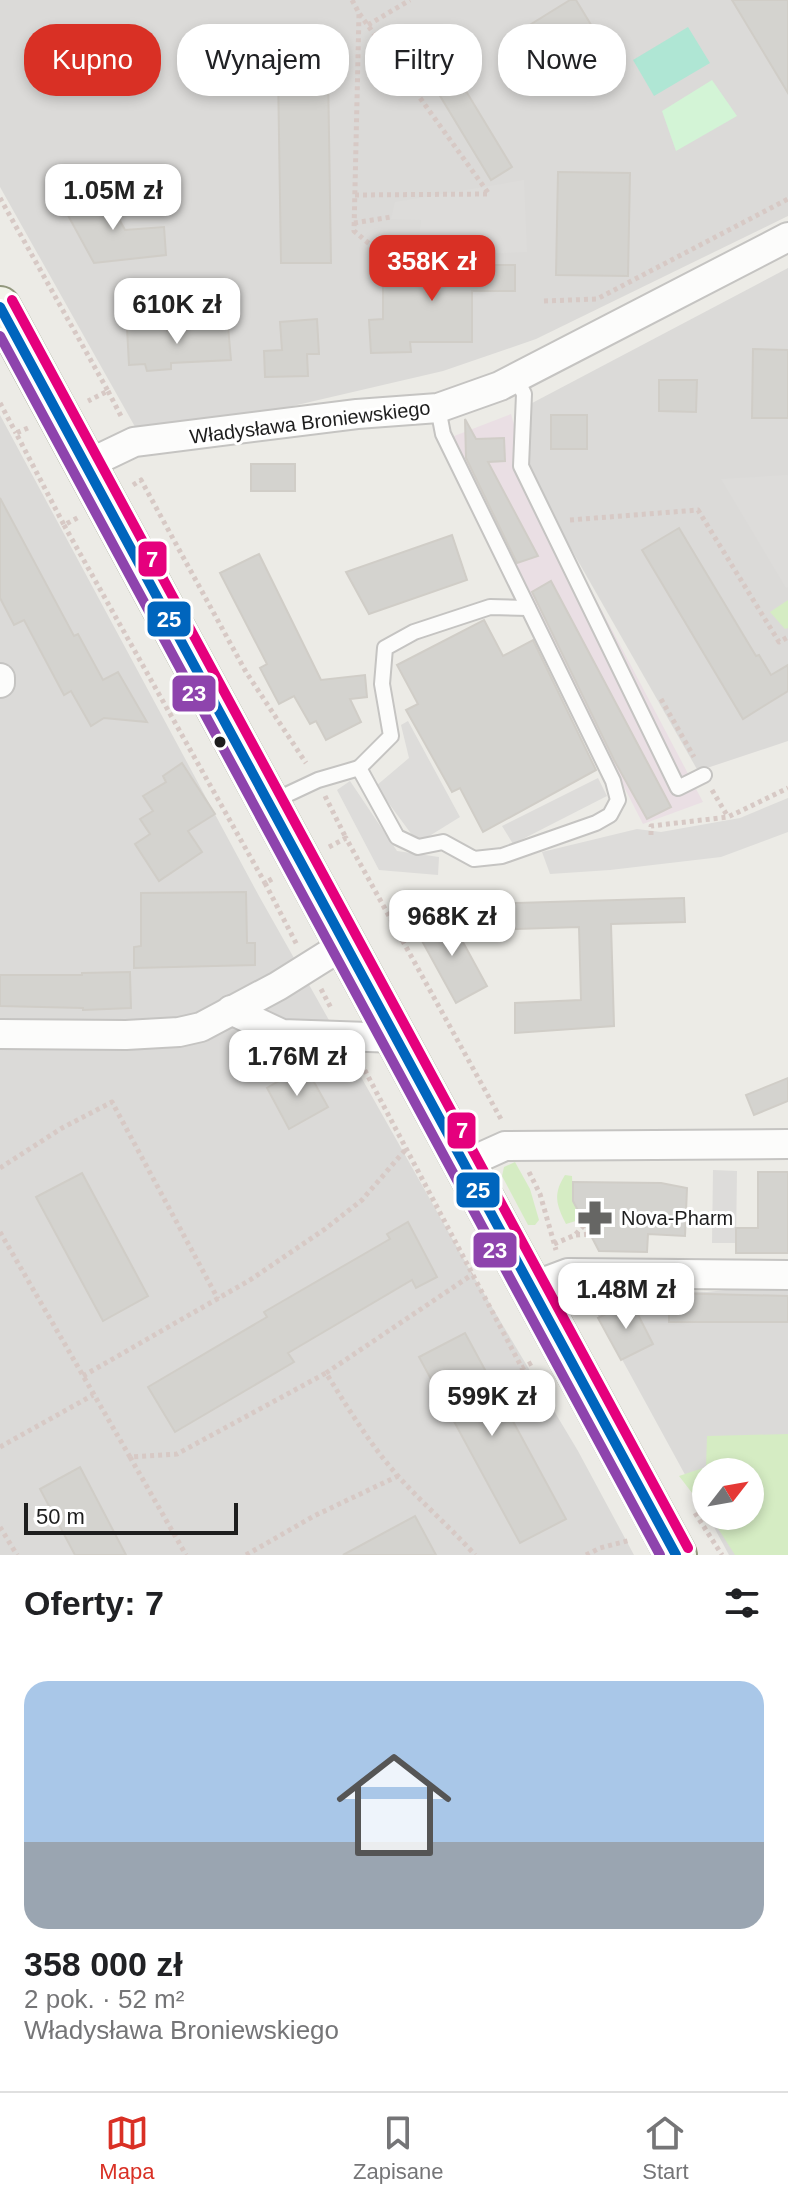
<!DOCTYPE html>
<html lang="pl">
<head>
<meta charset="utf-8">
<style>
  body { margin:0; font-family:Helvetica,sans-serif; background:#f6f6f6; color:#202124; height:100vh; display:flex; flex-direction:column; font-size:30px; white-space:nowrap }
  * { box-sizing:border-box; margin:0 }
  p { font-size:26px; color:#757577 }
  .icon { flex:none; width:44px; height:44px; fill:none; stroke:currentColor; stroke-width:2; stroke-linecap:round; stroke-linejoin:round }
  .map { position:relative; height:1555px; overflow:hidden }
  .side { display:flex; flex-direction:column; background:#fff; flex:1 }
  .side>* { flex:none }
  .guide { position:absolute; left:24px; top:24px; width:740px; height:72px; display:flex; gap:16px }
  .needle { width:52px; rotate:59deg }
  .controls { position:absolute; left:692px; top:1458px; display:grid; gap:16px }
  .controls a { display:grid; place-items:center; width:72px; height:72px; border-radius:50%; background:#fff; box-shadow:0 4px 12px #0003; font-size:40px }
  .scale { position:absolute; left:24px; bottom:20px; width:214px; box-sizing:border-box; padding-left:8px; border:4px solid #1e1e1e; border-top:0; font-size:22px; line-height:28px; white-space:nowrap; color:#1e1e1e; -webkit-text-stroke:6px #fff; paint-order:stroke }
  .price { position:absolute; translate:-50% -68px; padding:0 18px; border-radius:16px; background:#fff; color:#222; font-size:26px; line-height:52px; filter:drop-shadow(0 2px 4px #0008) }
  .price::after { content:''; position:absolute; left:50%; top:48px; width:24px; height:18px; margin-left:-12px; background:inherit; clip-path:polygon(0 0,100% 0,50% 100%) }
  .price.selected { background:#d93025; color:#fff }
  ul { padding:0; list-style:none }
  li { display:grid; align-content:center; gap:16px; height:424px; padding:0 24px }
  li+li { border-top:2px solid #e0e0e0 }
  li span { display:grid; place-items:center; height:248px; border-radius:24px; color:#555 }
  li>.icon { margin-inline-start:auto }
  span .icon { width:144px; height:144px; fill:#fffc; stroke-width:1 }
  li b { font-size:34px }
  h2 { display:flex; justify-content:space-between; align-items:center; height:96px; padding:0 24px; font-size:34px }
  .pill { padding:0 28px; border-radius:32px; background:#fff; box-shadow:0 4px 12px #0003; font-size:28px; line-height:72px }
  .pill.selected { background:#d93025; color:#fff }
  .tab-bar { display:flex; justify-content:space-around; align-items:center; height:112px; border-top:2px solid #e0e0e0; background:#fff; font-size:22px; color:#757577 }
  .tab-bar a { display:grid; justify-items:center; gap:4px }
  .tab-bar .selected { color:#d93025 }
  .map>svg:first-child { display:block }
</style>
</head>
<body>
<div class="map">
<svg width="788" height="1555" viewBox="0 0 788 1555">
  <rect width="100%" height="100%" fill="#ecebe6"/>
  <g fill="#dbdad8">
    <path d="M0,0H788V216L536,339L443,371L143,441L0,187Z"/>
    <path d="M788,268V741L698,771L522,463L517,411Z"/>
    <path d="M0,415L259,896L471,1272L578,1451L634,1555H0Z"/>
    <path d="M788,1283V1555H729L708,1516H750V1472H706V1513L583,1288L707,1292Z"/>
  </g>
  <path fill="#eadfe4" d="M511,414L525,465L703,802L643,824L559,661L449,438Z"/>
  <g fill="#d5ecc3">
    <path d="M788,600V628L785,629L770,612Z"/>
    <path d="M515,1162L530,1189L539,1220L535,1225H528L502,1176L504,1167Z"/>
    <path d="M565,1175L572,1176L573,1201L582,1219L566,1224C556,1204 553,1194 565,1175Z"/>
    <path d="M788,1434V1555H735L710,1516H750V1472H706V1511L679,1476L706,1467L707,1436Z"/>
  </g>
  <path fill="#d3f4d6" d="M712,80L737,116L676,151L662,111Z"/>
  <path fill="#afe6d4" d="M688,27L710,63L654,96L633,60Z"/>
  <g fill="#dddcda">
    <path d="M524,180L527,252L391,257L388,244L418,248L421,220L391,219L395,202Z"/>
    <path d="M788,475V587L786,588L721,479Z"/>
    <path d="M408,721L460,817L418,843L376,786L409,758L401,725Z"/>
    <path d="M598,778L607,796L513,844L502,826Z"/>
    <path d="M350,781L397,851L439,857L438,875L379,870L337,790Z"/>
    <path d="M788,798V832L721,857L610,870L550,874L542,852L637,829L661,832L740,818Z"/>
    <path d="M713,1170L737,1171L736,1243H712Z"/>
  </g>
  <g fill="#d4d3cf" stroke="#d0cdc7" stroke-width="2">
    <path d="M570,0H576L602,43L535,84L507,39Z"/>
    <path d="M732,0H788V93Z"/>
    <path d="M452,68L512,167L491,180L431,81Z"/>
    <path d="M328,71L331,263H281L278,72Z"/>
    <path d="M558,172L630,173L628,276L556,275Z"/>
    <path d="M103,189L125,230L164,227L166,255L94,263L65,210Z"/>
    <path d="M383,261H409V265H515V291H472V342H410L411,352L371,353L369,320L383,319Z"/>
    <path d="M317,319L319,354H307L308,376L265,377L264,351L282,350L280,322Z"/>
    <path d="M167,326V331L228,326L231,360L171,363V369L147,371L145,364L129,365L127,328Z"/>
    <path d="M753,349L788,350V418H752Z"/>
    <path d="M659,380H697L696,412L659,411Z"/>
    <rect x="551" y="415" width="36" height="34"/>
    <path d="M465,419L476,439L504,438L505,461L488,462L538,556L517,563L466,458Z"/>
    <rect x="251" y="464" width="44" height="27"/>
    <path d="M0,498L74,636L78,634L103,680L118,672L147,722L104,718L91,726L71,691L64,695L24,620L14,625L0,598Z"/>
    <path d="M679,528L756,656L759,655L771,675L788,665V691L743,719L642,550Z"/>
    <path d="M452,535L467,580L369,614L346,572Z"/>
    <path d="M259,554L321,680L365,675L367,697L350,699L361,722L326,740L316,721L310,724L294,696L279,704L260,668L267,664L220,573Z"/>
    <path d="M551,581L671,807L647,819L614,760L532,592Z"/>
    <path d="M484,620L503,656L533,640L596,770L483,832L460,788L452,792L406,710L418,704L397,665Z"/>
    <path d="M182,763L215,814L188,831L202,852L159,881L135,844L150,834L140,819L153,811L143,796L166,782L163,776Z"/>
    <path d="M246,892L247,943H255V965L134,968V947L141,946V893Z"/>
    <path d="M684,898L685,922L611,924L614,1026L515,1033V1003L581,1000L579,927L483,930V904Z"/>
    <path d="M447,913L487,986L456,1003L416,930Z"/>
    <path d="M130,972L131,1008L83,1010V1008L0,1006V975H82V973Z"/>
    <path d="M305,1066L328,1107L289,1129L267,1088Z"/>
    <path d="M788,1078V1101L754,1115L746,1095Z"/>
    <path d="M758,1172H788V1253H736V1228H758Z"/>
    <path d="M82,1173L148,1296L103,1321L36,1197Z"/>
    <path d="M573,1182L661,1183L687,1188L685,1236L648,1234L647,1252L599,1251L573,1201Z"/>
    <path d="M408,1222L437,1277L416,1288L412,1280L288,1353L294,1362L175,1432L148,1387L267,1317L264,1312L390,1239L387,1234Z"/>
    <path d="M669,1293L788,1296V1322H669Z"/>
    <path d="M631,1301L653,1344L621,1360L598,1318Z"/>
    <path d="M465,1333L566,1519L520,1543L419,1357Z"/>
    <path d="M80,1467L126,1555H75L40,1489Z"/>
    <path d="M415,1516L436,1555H343Z"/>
  </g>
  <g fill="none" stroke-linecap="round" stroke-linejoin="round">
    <g stroke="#c5c4c2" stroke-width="18">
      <g id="lane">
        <path d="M516,378L524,394L521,466L678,788L704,775"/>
        <path d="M359,768L391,736L382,684L385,648L414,632L490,607L528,608"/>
        <path d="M269,803L318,780L359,768L397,837L418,847L443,842L474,859L502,856L596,823L610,815L618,800L613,781L443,434L438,408"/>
      </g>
    </g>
    <g stroke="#c5c4c2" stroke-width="32">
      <g id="street">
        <path d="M86,465L134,442L357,414L438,408L500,386L788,237"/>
        <path d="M0,678V683"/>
        <path d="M231,1010L282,1034L397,1038"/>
        <path d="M0,1034L126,1035L179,1032L201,1027L278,986L345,944"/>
        <path d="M465,1164L505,1146L788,1144"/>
        <path d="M531,1287L568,1273L788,1275"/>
      </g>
    </g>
    <g stroke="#92977d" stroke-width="44">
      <path id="secondary" d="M0,307L676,1555"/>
    </g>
    <g stroke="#d7c9c5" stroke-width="5" stroke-dasharray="4 4" stroke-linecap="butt">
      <path d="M352,0L359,13L354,231L378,251H389"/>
      <path d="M368,25L410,0"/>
      <path d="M355,195L489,194L359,13"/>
      <path d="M0,198L108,391L88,401"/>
      <path d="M354,223L391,217"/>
      <path d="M544,301L597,299L788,199"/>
      <path d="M108,391L122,418"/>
      <path d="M0,403L16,433"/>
      <path d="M28,428L16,433L64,525L79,517"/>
      <path d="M133,485L141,480L246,672L306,763"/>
      <path d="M570,520L698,510L779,642L788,637"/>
      <path d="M64,525L265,883"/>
      <path d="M661,699L694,757"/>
      <path d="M712,790L728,817"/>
      <path d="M325,796L346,838"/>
      <path d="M651,835V826L728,817L788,788"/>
      <path d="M329,847L346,838L502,1121"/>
      <path d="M272,879L265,883L297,945"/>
      <path d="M321,989L331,1008"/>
      <path d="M361,1063L522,1368L533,1362"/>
      <path d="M0,1168L62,1128L112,1102L218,1299"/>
      <path d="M529,1172L540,1194L556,1250"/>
      <path d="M0,1232L130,1457L177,1454L326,1373C348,1408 369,1443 397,1475C422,1503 450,1527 475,1555"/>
      <path d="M576,1235L590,1234"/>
      <path d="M554,1244L575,1235L585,1224"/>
      <path d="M326,1373L473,1274"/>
      <path d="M83,1376L250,1280L325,1229L362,1200L406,1149"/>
      <path d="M0,1447L93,1395"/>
      <path d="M130,1457L186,1555"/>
      <path d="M695,1513L722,1555"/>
      <path d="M0,1527L17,1555"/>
      <path d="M246,1555L314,1516L398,1476"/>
      <path d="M586,1555L600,1548L631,1540"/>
    </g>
    <use href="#lane" stroke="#fcfcfb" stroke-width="14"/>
    <use href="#street" stroke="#fcfcfb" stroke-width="28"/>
    <use href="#secondary" stroke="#f2f4e9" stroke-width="40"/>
    <g stroke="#fff" stroke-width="16">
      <path id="bus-1" d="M0,307L676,1555"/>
    </g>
    <g stroke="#fff" stroke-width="16">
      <path id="bus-2" d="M0,336L660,1555"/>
    </g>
    <g stroke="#fff" stroke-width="16">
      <path id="bus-3" d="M12,300L688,1548"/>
    </g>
    <use href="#bus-1" stroke="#0065bd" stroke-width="10"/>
    <use href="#bus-2" stroke="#8e44ad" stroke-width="10"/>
    <use href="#bus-3" stroke="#e5007d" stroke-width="10"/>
  </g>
  <defs>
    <g id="pharmacy-bare" transform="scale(2.76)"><path d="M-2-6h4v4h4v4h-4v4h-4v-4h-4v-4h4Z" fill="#666664" stroke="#fff" stroke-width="2.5" paint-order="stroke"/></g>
  </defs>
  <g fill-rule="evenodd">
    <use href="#pharmacy-bare" x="595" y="1218"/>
  </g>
  <circle fill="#1e1e1e" stroke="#fff" stroke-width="3" cx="220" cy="742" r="7"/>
  <g text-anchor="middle" stroke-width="6" stroke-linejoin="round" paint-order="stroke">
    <g font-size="20" fill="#1e1e1e" stroke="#fff">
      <text transform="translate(310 422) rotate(-7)" y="7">Władysława Broniewskiego</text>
    </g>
    <g font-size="20" fill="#1e1e1e" stroke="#fff" text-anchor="start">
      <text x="621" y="1225">Nova-Pharm</text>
    </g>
  </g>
  <g stroke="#fff" stroke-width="3">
    <rect x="137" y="540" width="31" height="38" rx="8" fill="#e5007d"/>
    <rect x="146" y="600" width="46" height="38" rx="8" fill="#0065bd"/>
    <rect x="171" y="674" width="46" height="39" rx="8" fill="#8e44ad"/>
    <rect x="446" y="1111" width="31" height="39" rx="8" fill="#e5007d"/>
    <rect x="455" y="1171" width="46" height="38" rx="8" fill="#0065bd"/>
    <rect x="472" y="1231" width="46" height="38" rx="8" fill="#8e44ad"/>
  </g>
  <g font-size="22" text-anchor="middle" font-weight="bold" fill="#fff">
    <text x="152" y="567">7</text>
    <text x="169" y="627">25</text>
    <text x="194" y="701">23</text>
    <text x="462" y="1138">7</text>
    <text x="478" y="1198">25</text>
    <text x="495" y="1258">23</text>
  </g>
</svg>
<div class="controls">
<a><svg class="needle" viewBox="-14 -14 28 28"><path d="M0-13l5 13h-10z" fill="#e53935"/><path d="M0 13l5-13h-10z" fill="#757577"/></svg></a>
</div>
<div class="scale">50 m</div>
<b class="price" style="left:113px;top:232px">1.05M zł</b>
<b class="price selected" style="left:432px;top:303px">358K zł</b>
<b class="price" style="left:177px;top:346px">610K zł</b>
<b class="price" style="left:452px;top:958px">968K zł</b>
<b class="price" style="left:297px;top:1098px">1.76M zł</b>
<b class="price" style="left:626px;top:1331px">1.48M zł</b>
<b class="price" style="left:492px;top:1438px">599K zł</b>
<div class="guide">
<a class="pill selected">Kupno</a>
<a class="pill">Wynajem</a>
<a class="pill">Filtry</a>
<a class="pill">Nowe</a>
</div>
</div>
<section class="side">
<h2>Oferty: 7<svg class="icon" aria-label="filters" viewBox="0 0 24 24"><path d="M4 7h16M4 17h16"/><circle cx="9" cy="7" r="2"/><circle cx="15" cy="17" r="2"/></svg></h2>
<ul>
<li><span style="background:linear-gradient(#a9c7e8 65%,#9aa5b1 0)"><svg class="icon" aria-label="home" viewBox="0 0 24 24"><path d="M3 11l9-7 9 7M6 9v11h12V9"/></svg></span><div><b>358 000 zł</b><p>2 pok. · 52 m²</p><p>Władysława Broniewskiego</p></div></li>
</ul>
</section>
<nav class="tab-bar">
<a class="selected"><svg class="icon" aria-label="map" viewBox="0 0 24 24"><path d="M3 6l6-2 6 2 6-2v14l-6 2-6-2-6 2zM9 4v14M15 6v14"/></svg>Mapa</a>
<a><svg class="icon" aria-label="saved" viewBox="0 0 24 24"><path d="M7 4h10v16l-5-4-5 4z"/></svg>Zapisane</a>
<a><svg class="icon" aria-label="home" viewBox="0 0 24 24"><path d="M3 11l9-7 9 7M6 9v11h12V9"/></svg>Start</a>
</nav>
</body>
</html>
